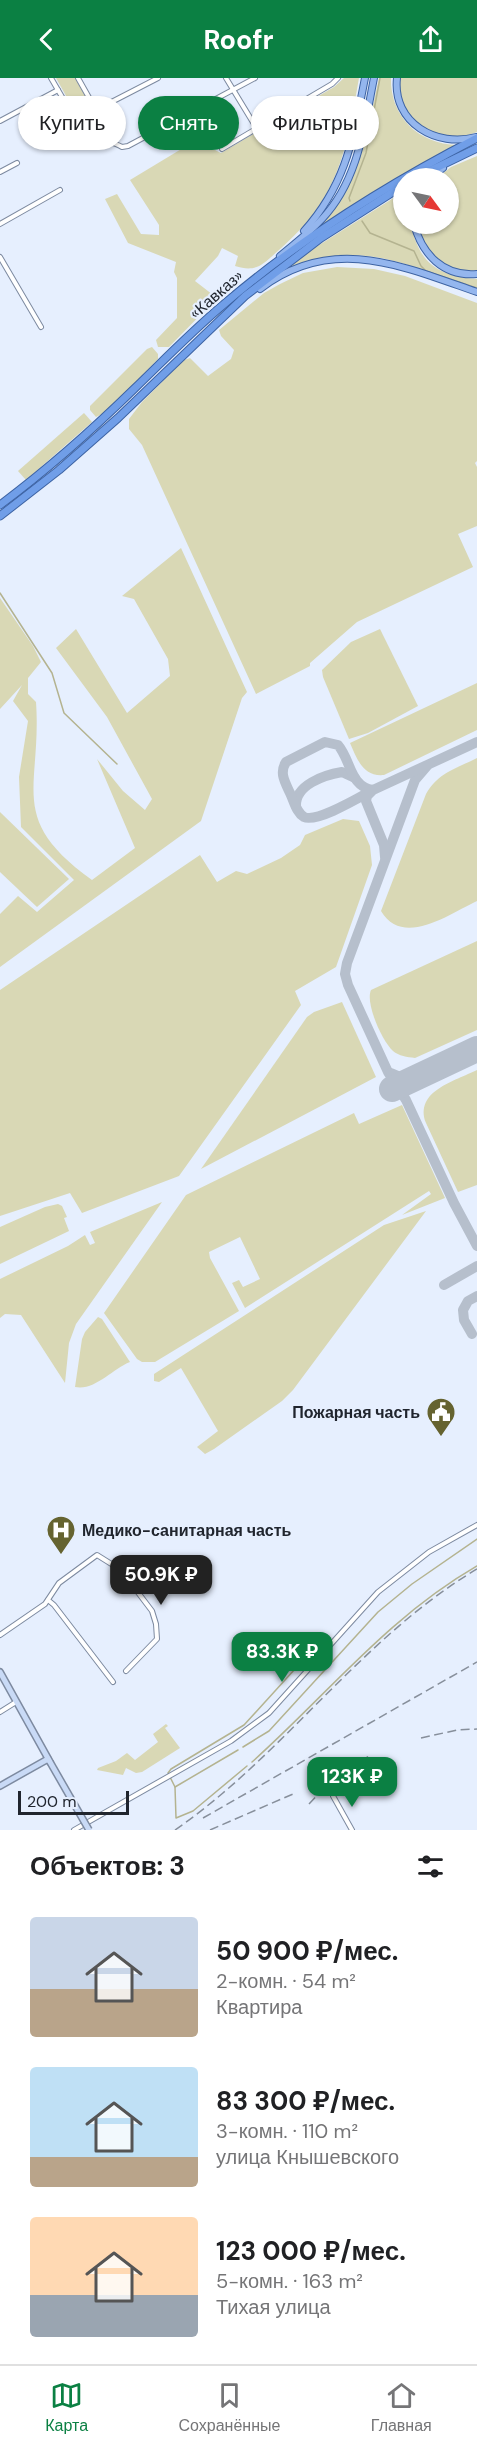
<!DOCTYPE html>
<html lang="ru">
<head>
<meta charset="utf-8">
<style>
  body { margin:0; font-family:"DM Sans",sans-serif; background:#f6f6f6; color:#202124; height:100vh; display:flex; flex-direction:column; font-size:22px; white-space:nowrap }
  * { box-sizing:border-box; margin:0 }
  p { font-size:20px; color:#757577 }
  .icon { flex:none; width:33px; height:33px; fill:none; stroke:currentColor; stroke-width:2; stroke-linecap:round; stroke-linejoin:round }
  .map { position:relative; height:1752px; overflow:hidden }
  .sheet { display:flex; flex-direction:column; background:#fff; flex:1 }
  .sheet>* { flex:none }
  .top-card { position:absolute; left:18px; top:18px; width:441px; height:54px; display:flex; gap:12px }
  .needle { width:39px; rotate:123deg }
  .fabs { position:absolute; left:393px; top:90px; display:grid; gap:12px }
  .fabs a { display:grid; place-items:center; width:66px; height:66px; border-radius:50%; background:#fff; box-shadow:0 2px 4px #0004; font-size:30px }
  .scale { position:absolute; left:18px; bottom:15px; width:111px; box-sizing:border-box; padding-left:6px; border:3px solid #20252e; border-top:0; font-size:16px; line-height:21px; white-space:nowrap; color:#20252e; -webkit-text-stroke:4px #e6effe; paint-order:stroke }
  .price { position:absolute; translate:-50% -51px; padding:0 14px; border-radius:12px; background:#0b8043; color:#fff; font-size:20px; line-height:39px; filter:drop-shadow(0 2px 3px #0008) }
  .price::after { content:''; position:absolute; left:50%; top:36px; width:18px; height:14px; margin-left:-9px; background:inherit; clip-path:polygon(0 0,100% 0,50% 100%) }
  .price.selected { background:#222; color:#fff }
  ul { padding:0; list-style:none }
  li { display:flex; align-items:center; gap:18px; height:150px; padding:0 30px }
  li span { display:grid; place-items:center; flex:none; width:168px; height:120px; border-radius:6px; color:#555 }
  li>.icon { margin-inline-start:auto }
  span .icon { width:72px; height:72px; fill:#fffc; stroke-width:1 }
  li b { font-size:26px }
  h2 { display:flex; justify-content:space-between; align-items:center; height:72px; padding:0 30px; font-size:26px }
  .tag { padding:0 21px; border-radius:27px; background:#fff; box-shadow:0 2px 4px #0004; font-size:21px; line-height:54px }
  .tag.selected { background:#0b8043; color:#fff }
  header { display:flex; justify-content:space-between; align-items:center; height:78px; padding:0 30px; background:#0b8043; color:#fff; font-size:27px; font-weight:700 }
  .dock { display:flex; justify-content:space-around; align-items:center; height:84px; border-top:2px solid #e0e0e0; background:#fff; font-size:16px; color:#757577 }
  .dock a { display:grid; justify-items:center; gap:3px }
  .dock .selected { color:#0b8043 }
  .map>svg:first-child { display:block }
</style>
</head>
<body>
<header><svg class="icon" aria-label="back" viewBox="0 0 24 24"><path d="M15 5l-7 7 7 7"/></svg>Roofr<svg class="icon" aria-label="share" viewBox="0 0 24 24"><path d="M12 15V3M7 8l5-5 5 5M5 13v7h14v-7"/></svg></header>
<div class="map">
<svg width="477" height="1752" viewBox="0 0 477 1752">
  <rect width="100%" height="100%" fill="#e6effe"/>
  <g fill="#d9d8b5">
    <path d="M56,0H75L93,32L78,39Z"/>
    <path d="M344,0H359C346,74 339,120 279,172C263,186 257,195 235,188L238,178L222,170L218,178L195,203L217,220L169,269H158L156,262L177,240V200L174,194L176,184L128,165L105,121L117,116L141,156L159,157V147L130,102L183,70L215,72L221,75L334,9Z"/>
    <path d="M379,0H391C390,39 419,66 457,67L378,111L321,148C361,101 366,57 379,0Z"/>
    <path d="M400,0H477V54C437,70 396,45 400,0Z"/>
    <path d="M477,78V192C448,199 422,172 418,146H448V100H437L451,89Z"/>
    <path d="M403,114L404,146H411C419,185 437,198 477,201V212C433,197 381,170 333,179C315,183 297,191 279,196L305,176Z"/>
    <path d="M337,189L374,191L405,198L477,225V383L475,385L477,389V448L458,456L473,489L357,544L310,585V588L256,616L142,367L129,351V341L142,324L184,282L190,280L208,298L231,281L234,272L221,258L219,252L264,215L280,206L303,195Z"/>
    <path d="M152,269L158,276V281L108,333L96,339L90,332V328L147,271Z"/>
    <path d="M84,335L92,344L26,402L18,393Z"/>
    <path d="M181,470L247,614L242,620L201,743L0,889V836L18,818L37,834L74,802L21,749L19,699L28,643L13,623L22,607L0,631V520L33,568L41,584L28,600V616L36,624C42,711 6,740 92,802L135,770L97,681L123,713L145,732L152,721L107,639L56,570L76,551L127,635L170,598L168,581L134,521L122,518Z"/>
    <path d="M380,551L418,628L368,655L349,661L323,599L322,592L351,564Z"/>
    <path d="M477,605V652L384,697C363,699 357,681 350,665Z"/>
    <path d="M477,680V823C449,836 403,870 381,833L426,716C438,695 455,691 477,680Z"/>
    <path d="M0,734L69,801L37,829L0,794Z"/>
    <path d="M343,741L359,743L370,768L372,787L336,889L295,913L301,927L179,1098L82,1135L70,1115L0,1138V912L200,777L217,804L236,793L247,796L281,780L300,767L305,757Z"/>
    <path d="M477,863V952L415,980C407,979 399,978 393,973C382,963 365,925 371,912Z"/>
    <path d="M342,924L376,999L201,1091L307,939L314,934Z"/>
    <path d="M477,992V1107L458,1114L426,1045C414,1013 455,1003 477,992Z"/>
    <path d="M402,1027L445,1120L402,1137L431,1116L429,1113L245,1230L232,1205L239,1202L243,1209L260,1201L240,1159L209,1174L210,1180L239,1233L155,1284H142L137,1281L104,1235L186,1117L354,1035L359,1046Z"/>
    <path d="M162,1124L76,1246L69,1265L65,1305L21,1237L5,1236L0,1240V1201L68,1168L85,1157L90,1167L95,1165L90,1154Z"/>
    <path d="M58,1126L62,1128L67,1139L64,1140L69,1153L0,1186V1149L45,1129Z"/>
    <path d="M426,1133L293,1312L282,1323L214,1371L205,1376L197,1369L218,1353L181,1290L159,1304L154,1303V1296L384,1147Z"/>
    <path d="M98,1239L102,1241L130,1284C112,1291 95,1313 75,1309L82,1261L85,1254Z"/>
    <path d="M166,1646L168,1648L165,1650L180,1670L142,1694L136,1695L126,1690L123,1697L97,1692L98,1690L116,1683L127,1675L135,1682L158,1664L153,1656Z"/>
  </g>
  <g fill="none" stroke-linecap="round" stroke-linejoin="round">
    <g stroke="#b4b390" stroke-width="1.5">
      <path d="M350,123L349,120L366,75L380,0"/>
      <path d="M362,143L370,155L414,173L421,188L426,193L477,210"/>
      <path d="M0,515L52,595L64,635L117,686"/>
      <path d="M243,1669L269,1653L378,1534L412,1506L477,1461"/>
      <path d="M252,1684C328,1616 387,1540 477,1488"/>
      <path d="M247,1688L193,1733L176,1740L175,1709L168,1695L171,1691L244,1647L305,1580"/>
      <path d="M175,1709L238,1672"/>
    </g>
    <g stroke="#b6bfcc" stroke-width="10">
      <path d="M427,688L415,702L347,885L345,896L348,907L388,994L406,1022L454,1125L477,1168"/>
      <path d="M296,728C295,707 324,697 342,694L355,700"/>
      <path d="M385,779L384,767L366,723L367,718L373,712C350,709 351,682 338,667L325,664L286,684C279,695 285,704 290,715C294,723 296,734 304,739C317,745 360,719 373,712C408,696 442,680 477,664"/>
      <path d="M391,995L403,1000H416"/>
      <path d="M444,1207L477,1188"/>
      <path d="M472,1256L464,1242L463,1232L468,1223L477,1218"/>
    </g>
    <path stroke="#b6bfcc" stroke-width="26" d="M392,1011L477,971"/>
    <g stroke="#7d8aa0" stroke-width="6">
      <g id="minor">
        <path d="M51,0L76,43L96,32L78,0"/>
        <path d="M226,0L257,51"/>
        <path d="M96,32L158,0"/>
        <path d="M0,43L58,12"/>
        <path d="M76,43C85,58 107,61 122,69L128,68L255,0"/>
        <path d="M222,71L332,6L338,0"/>
        <path d="M0,94L17,85"/>
        <path d="M0,146L60,112"/>
        <path d="M0,179L41,249"/>
        <path d="M48,1522L54,1527L113,1604"/>
        <path d="M0,1557L45,1526L59,1505L97,1477L121,1492L152,1533L156,1546L157,1561L126,1593"/>
        <path d="M0,1634L16,1624"/>
        <path d="M333,1718L352,1752"/>
        <path d="M74,1752L231,1663L269,1635L378,1514L429,1474L477,1447"/>
      </g>
    </g>
    <g stroke="#7d8aa0" stroke-width="8">
      <g id="secondary">
        <path d="M0,1594L50,1684"/>
        <path d="M0,1708L48,1681"/>
      </g>
    </g>
    <g stroke="#3d63a3" stroke-width="8">
      <g id="primary">
        <path d="M397,0C392,45 437,70 476,59"/>
        <path d="M429,100L443,90"/>
        <path d="M414,146C422,176 443,199 477,196"/>
        <path d="M304,153C347,105 353,60 365,0"/>
        <path d="M280,178C294,166 309,155 322,141C358,103 364,50 374,0"/>
        <path d="M260,211C332,156 402,188 477,214"/>
      </g>
    </g>
    <g stroke="#3d63a3" stroke-width="9">
      <g id="trunk">
        <path d="M415,100L477,70"/>
        <path d="M0,427C47,392 91,353 134,311C163,283 192,253 223,227C301,160 386,107 477,60"/>
        <path d="M0,438L59,392L118,340L245,218L321,160L404,107"/>
      </g>
    </g>
    <use href="#minor" stroke="#fff" stroke-width="4"/>
    <use href="#secondary" stroke="#c9daf6" stroke-width="5"/>
    <use href="#primary" stroke="#94b6ee" stroke-width="6"/>
    <use href="#trunk" stroke="#709ee8" stroke-width="7"/>
    <g stroke="#878f9b" stroke-width="1.5" stroke-dasharray="9 4.5" stroke-linecap="butt">
      <path d="M421,1660L457,1652L477,1651"/>
      <path d="M309,1726L333,1700L369,1678"/>
      <path d="M203,1740L477,1584"/>
      <path d="M175,1752C285,1676 361,1560 477,1491"/>
      <path d="M210,1752L293,1716"/>
    </g>
    <g stroke="#7d8aa0" stroke-width="8" stroke-linecap="butt">
      <path id="secondary-bridge" d="M50,1684L89,1752"/>
    </g>
    <use href="#secondary-bridge" stroke="#c9daf6" stroke-width="5"/>
  </g>
  <defs>
    <g id="civic-pin" transform="scale(1.5)"><path d="M0 17L-7.5 6A9.5 9.5 0 1 1 7.5 6Z" fill="#656330" stroke="#e6effe"/><path d="M-.6-6.5H3V-4.5H.6V-3L4-1V1h2V6H-6V1h2V-1L-.6-3ZM-1.2 2.5V6h2.4V2.5Z" fill="#fff"/></g>
    <g id="hospital-pin" transform="scale(1.5)"><path d="M0 17L-7.5 6A9.5 9.5 0 1 1 7.5 6Z" fill="#656330" stroke="#e6effe"/><path d="M-5-5h3v3.5h4V-5h3V5h-3V1.5h-4V5h-3Z" fill="#fff"/></g>
  </defs>
  <g fill-rule="evenodd">
    <use href="#civic-pin" x="441" y="1334"/>
    <use href="#hospital-pin" x="61" y="1452"/>
  </g>
  <g text-anchor="middle" stroke-width="4.5" stroke-linejoin="round" paint-order="stroke">
    <g font-size="16" fill="#20252e" stroke="#e6effe">
      <text transform="translate(216 216) rotate(-41)" y="6">«Кавказ»</text>
    </g>
    <g font-size="16" font-weight="bold" fill="#20252e" stroke="#e6effe" text-anchor="end">
      <text x="420" y="1340">Пожарная часть</text>
      <text x="82" y="1458" text-anchor="start">Медико-санитарная часть</text>
    </g>
  </g>
</svg>
<div class="fabs">
<a><svg class="needle" viewBox="-14 -14 28 28"><path d="M0-13l5 13h-10z" fill="#e53935"/><path d="M0 13l5-13h-10z" fill="#757577"/></svg></a>
</div>
<div class="scale">200 m</div>
<b class="price selected" style="left:161px;top:1528px">50.9K ₽</b>
<b class="price" style="left:282px;top:1605px">83.3K ₽</b>
<b class="price" style="left:352px;top:1730px">123K ₽</b>
<div class="top-card">
<a class="tag">Купить</a>
<a class="tag selected">Снять</a>
<a class="tag">Фильтры</a>
</div>
</div>
<section class="sheet">
<h2>Объектов: 3<svg class="icon" aria-label="filters" viewBox="0 0 24 24"><path d="M4 7h16M4 17h16"/><circle cx="9" cy="7" r="2"/><circle cx="15" cy="17" r="2"/></svg></h2>
<ul>
<li><span style="background:linear-gradient(#c9d6e8 60%,#b9a48a 0)"><svg class="icon" aria-label="home" viewBox="0 0 24 24"><path d="M3 11l9-7 9 7M6 9v11h12V9"/></svg></span><div><b>50 900 ₽/мес.</b><p>2-комн. · 54 m²</p><p>Квартира</p></div></li>
<li><span style="background:linear-gradient(#bfe0f5 75%,#b9a48a 0)"><svg class="icon" aria-label="home" viewBox="0 0 24 24"><path d="M3 11l9-7 9 7M6 9v11h12V9"/></svg></span><div><b>83 300 ₽/мес.</b><p>3-комн. · 110 m²</p><p>улица Кнышевского</p></div></li>
<li><span style="background:linear-gradient(#ffd9b3 65%,#9aa5b1 0)"><svg class="icon" aria-label="home" viewBox="0 0 24 24"><path d="M3 11l9-7 9 7M6 9v11h12V9"/></svg></span><div><b>123 000 ₽/мес.</b><p>5-комн. · 163 m²</p><p>Тихая улица</p></div></li>
</ul>
</section>
<nav class="dock">
<a class="selected"><svg class="icon" aria-label="map" viewBox="0 0 24 24"><path d="M3 6l6-2 6 2 6-2v14l-6 2-6-2-6 2zM9 4v14M15 6v14"/></svg>Карта</a>
<a><svg class="icon" aria-label="saved" viewBox="0 0 24 24"><path d="M7 4h10v16l-5-4-5 4z"/></svg>Сохранённые</a>
<a><svg class="icon" aria-label="home" viewBox="0 0 24 24"><path d="M3 11l9-7 9 7M6 9v11h12V9"/></svg>Главная</a>
</nav>
</body>
</html>
